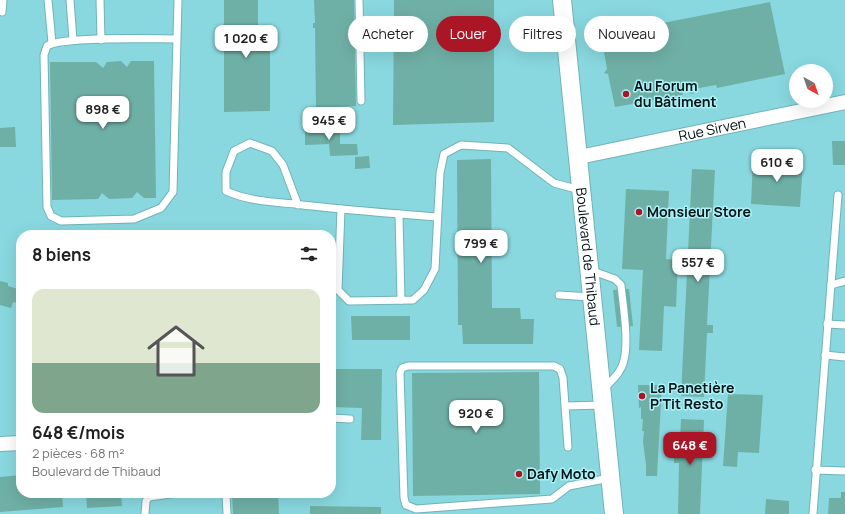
<!DOCTYPE html>
<html lang="fr">
<head>
<meta charset="utf-8">
<style>
  body { margin:0; font-family:Manrope,sans-serif; background:#f2f2f2; color:#202124; height:100vh; display:flex; flex-direction:column; font-size:15px; white-space:nowrap }
  * { box-sizing:border-box; margin:0 }
  p { font-size:13px; color:#757577 }
  .icon { flex:none; width:22px; height:22px; fill:none; stroke:currentColor; stroke-width:2; stroke-linecap:round; stroke-linejoin:round }
  .map { position:relative; flex:1; overflow:hidden }
  .sheet { position:absolute; left:16px; top:230px; width:320px; height:268px; display:flex; flex-direction:column; background:#fff; border-radius:16px; box-shadow:0 4px 16px #0002 }
  .sheet>* { flex:none }
  .top-card { position:absolute; left:348px; top:16px; width:380px; height:36px; display:flex; gap:8px }
  .needle { width:26px; rotate:140deg }
  .buttons { position:absolute; left:789px; top:64px; display:grid; gap:8px }
  .buttons a { display:grid; place-items:center; width:44px; height:44px; border-radius:50%; background:#fff; box-shadow:0 4px 16px #0002; font-size:20px }
  .price { position:absolute; translate:-50% -34px; padding:0 9px; border-radius:8px; background:#fff; color:#222; font-size:13px; line-height:26px; filter:drop-shadow(0 1px 2px #0008) }
  .price::after { content:''; position:absolute; left:50%; top:24px; width:12px; height:9px; margin-left:-6px; background:inherit; clip-path:polygon(0 0,100% 0,50% 100%) }
  .price.active { background:#ab1627; color:#fff }
  ul { padding:0; list-style:none }
  li { display:grid; align-content:center; gap:8px; height:212px; padding:0 16px }
  li span { display:grid; place-items:center; height:124px; border-radius:12px; color:#555 }
  li>.icon { margin-inline-start:auto }
  span .icon { width:72px; height:72px; fill:#fffc; stroke-width:1 }
  li b { font-size:17px }
  h2 { display:flex; justify-content:space-between; align-items:center; height:48px; padding:0 16px; font-size:17px }
  .tag { padding:0 14px; border-radius:18px; background:#fff; box-shadow:0 4px 16px #0002; font-size:14px; line-height:36px }
  .tag.active { background:#ab1627; color:#fff }
  .map>svg:first-child { display:block }
</style>
</head>
<body>
<div class="map">
<svg width="845" height="514" viewBox="0 0 845 514">
  <rect width="100%" height="100%" fill="#9fe3ea"/>
  <path fill="#89d8df" fill-rule="evenodd" d="M0,0H845V514H0ZM796,71H826V101H796ZM21,235H331V493H21Z"/>
  <g fill="#6fb0a6">
    <path d="M224,0H258V30H270V111L224,112Z"/>
    <path d="M314,0H354L356,106L316,108L315,28H313V23H315Z"/>
    <path d="M394,0H494V122L393,125Z"/>
    <path d="M770,2L785,74L717,88L716,85L694,89V93L690,94L689,90L682,91L683,95L615,107L608,74L604,73L607,69L601,35Z"/>
    <path d="M121,61L127,67L131,61H154L156,198H144L137,192L132,198L109,199L102,193L98,199L52,200L50,62H96L103,68L107,62Z"/>
    <path d="M305,121H313V130H340V144H357L358,155L330,156L329,144L305,145Z"/>
    <path d="M15,127L16,147H0V128Z"/>
    <path d="M832,141H845V165H833Z"/>
    <path d="M369,156L370,168L355,169V157Z"/>
    <path d="M491,159L492,308H520L521,319H534L533,344H463L462,325H458L457,160Z"/>
    <path d="M753,159L803,162L800,207L751,204Z"/>
    <path d="M692,169L715,170L707,325H713V333H707L704,397L681,396Z"/>
    <path d="M626,189L669,191L666,259L678,260L676,307L664,306L662,351L639,350L643,270L622,269Z"/>
    <path d="M0,281L8,283V286L21,290V304L13,302L11,308L0,305Z"/>
    <path d="M629,289L633,326L617,327L613,290Z"/>
    <path d="M351,316H410V340H352Z"/>
    <path d="M331,369H382L381,440H361L362,408L331,407Z"/>
    <path d="M539,372L540,494L413,496L412,373Z"/>
    <path d="M638,385H662L657,476H646V465L643,442L644,431H642L643,419H641V407L639,408Z"/>
    <path d="M728,394L763,395L759,453L738,452L737,467L723,466Z"/>
    <path d="M681,419L704,420L700,514H678L679,463H674V440L680,441Z"/>
    <path d="M21,475V493H62L63,507L0,512V477Z"/>
    <path d="M841,492H845V514H828L829,498H841Z"/>
    <path d="M86,493H121L122,506L87,508Z"/>
    <path d="M232,493H278L279,514H233Z"/>
    <path d="M766,499L789,501V514H765Z"/>
    <path d="M310,506L381,507V514H310Z"/>
  </g>
  <g fill="none" stroke-linecap="round" stroke-linejoin="round">
    <g stroke="#70b3b9" stroke-width="9">
      <g id="service">
        <path d="M48,0L52,43"/>
        <path d="M70,0L73,40"/>
        <path d="M100,0L101,40"/>
        <path d="M359,0L361,101"/>
        <path d="M2,12L3,0"/>
        <path d="M177,39C153,39 62,36 47,46L44,55L47,207L51,216L61,221L134,219L161,208L173,192L178,0"/>
        <path d="M298,205L283,165L272,151L250,143L234,151L226,172V191C248,201 272,202 295,204C342,210 390,213 437,217"/>
        <path d="M341,209L338,290L349,301L413,300L424,290L435,269L440,173L444,154L461,145L508,148L554,183L580,190"/>
        <path d="M399,214L401,300"/>
        <path d="M590,270L615,279L621,285C623,306 629,340 624,360C622,372 611,381 603,390"/>
        <path d="M831,285L845,281"/>
        <path d="M559,295L592,297"/>
        <path d="M827,324L845,325"/>
        <path d="M825,355L845,357"/>
        <path d="M566,406L603,405"/>
        <path d="M331,418L350,419"/>
        <path d="M568,447L563,378L560,369L554,366H408L402,368L400,373L404,498L406,505L416,509L552,499L569,486L610,478"/>
        <path d="M815,470L845,471"/>
        <path d="M226,493L227,514"/>
        <path d="M145,514L146,501L149,497L177,493"/>
        <path d="M813,514L838,195"/>
      </g>
    </g>
    <g stroke="#70b3b9" stroke-width="16">
      <g id="minor">
        <path id="s1" d="M579,157L845,102"/>
        <path d="M0,444L21,443"/>
      </g>
    </g>
    <g stroke="#70b3b9" stroke-width="20">
      <g id="tertiary">
        <path id="s2" d="M562,0L614,514"/>
      </g>
    </g>
    <use href="#service" stroke="#fff" stroke-width="7"/>
    <use href="#minor" stroke="#fff" stroke-width="14"/>
    <use href="#tertiary" stroke="#fff" stroke-width="18"/>
  </g>
  <g fill="#ab1627" stroke="#acf1f7" stroke-width="1.5">
    <circle cx="626" cy="94" r="4"/>
    <circle cx="639" cy="212" r="4"/>
    <circle cx="642" cy="396" r="4"/>
    <circle cx="519" cy="474" r="4"/>
  </g>
  <g text-anchor="middle" stroke-width="3" stroke-linejoin="round" paint-order="stroke">
    <g font-size="14" font-weight="bold" fill="#001315" stroke="#acf1f7" text-anchor="start">
      <text x="634" y="91">Au Forum<tspan x="634" dy="16">du Bâtiment</tspan></text>
      <text x="647" y="217">Monsieur Store</text>
      <text x="650" y="393">La Panetière<tspan x="650" dy="16">P'Tit Resto</tspan></text>
      <text x="527" y="479">Dafy Moto</text>
    </g>
    <g font-size="14" fill="#001315" stroke="#acf1f7">
      <text dy="5" stroke="none"><textPath href="#s1" startOffset="136">Rue Sirven</textPath></text>
      <text dy="5" stroke="none"><textPath href="#s2" startOffset="258">Boulevard de Thibaud</textPath></text>
    </g>
  </g>
</svg>
<div class="buttons">
<a><svg class="needle" viewBox="-14 -14 28 28"><path d="M0-13l5 13h-10z" fill="#e53935"/><path d="M0 13l5-13h-10z" fill="#757577"/></svg></a>
</div>
<b class="price" style="left:246px;top:59px">1 020 €</b>
<b class="price" style="left:103px;top:130px">898 €</b>
<b class="price" style="left:329px;top:141px">945 €</b>
<b class="price" style="left:777px;top:183px">610 €</b>
<b class="price" style="left:481px;top:264px">799 €</b>
<b class="price" style="left:698px;top:283px">557 €</b>
<b class="price" style="left:476px;top:434px">920 €</b>
<b class="price active" style="left:690px;top:466px">648 €</b>
<div class="top-card">
<a class="tag">Acheter</a>
<a class="tag active">Louer</a>
<a class="tag">Filtres</a>
<a class="tag">Nouveau</a>
</div>
<section class="sheet">
<h2>8 biens<svg class="icon" aria-label="filters" viewBox="0 0 24 24"><path d="M4 7h16M4 17h16"/><circle cx="9" cy="7" r="2"/><circle cx="15" cy="17" r="2"/></svg></h2>
<ul>
<li><span style="background:linear-gradient(#dfe7d0 60%,#7fa58c 0)"><svg class="icon" aria-label="home" viewBox="0 0 24 24"><path d="M3 11l9-7 9 7M6 9v11h12V9"/></svg></span><div><b>648 €/mois</b><p>2 pièces · 68 m²</p><p>Boulevard de Thibaud</p></div></li>
</ul>
</section>
</div>
</body>
</html>
